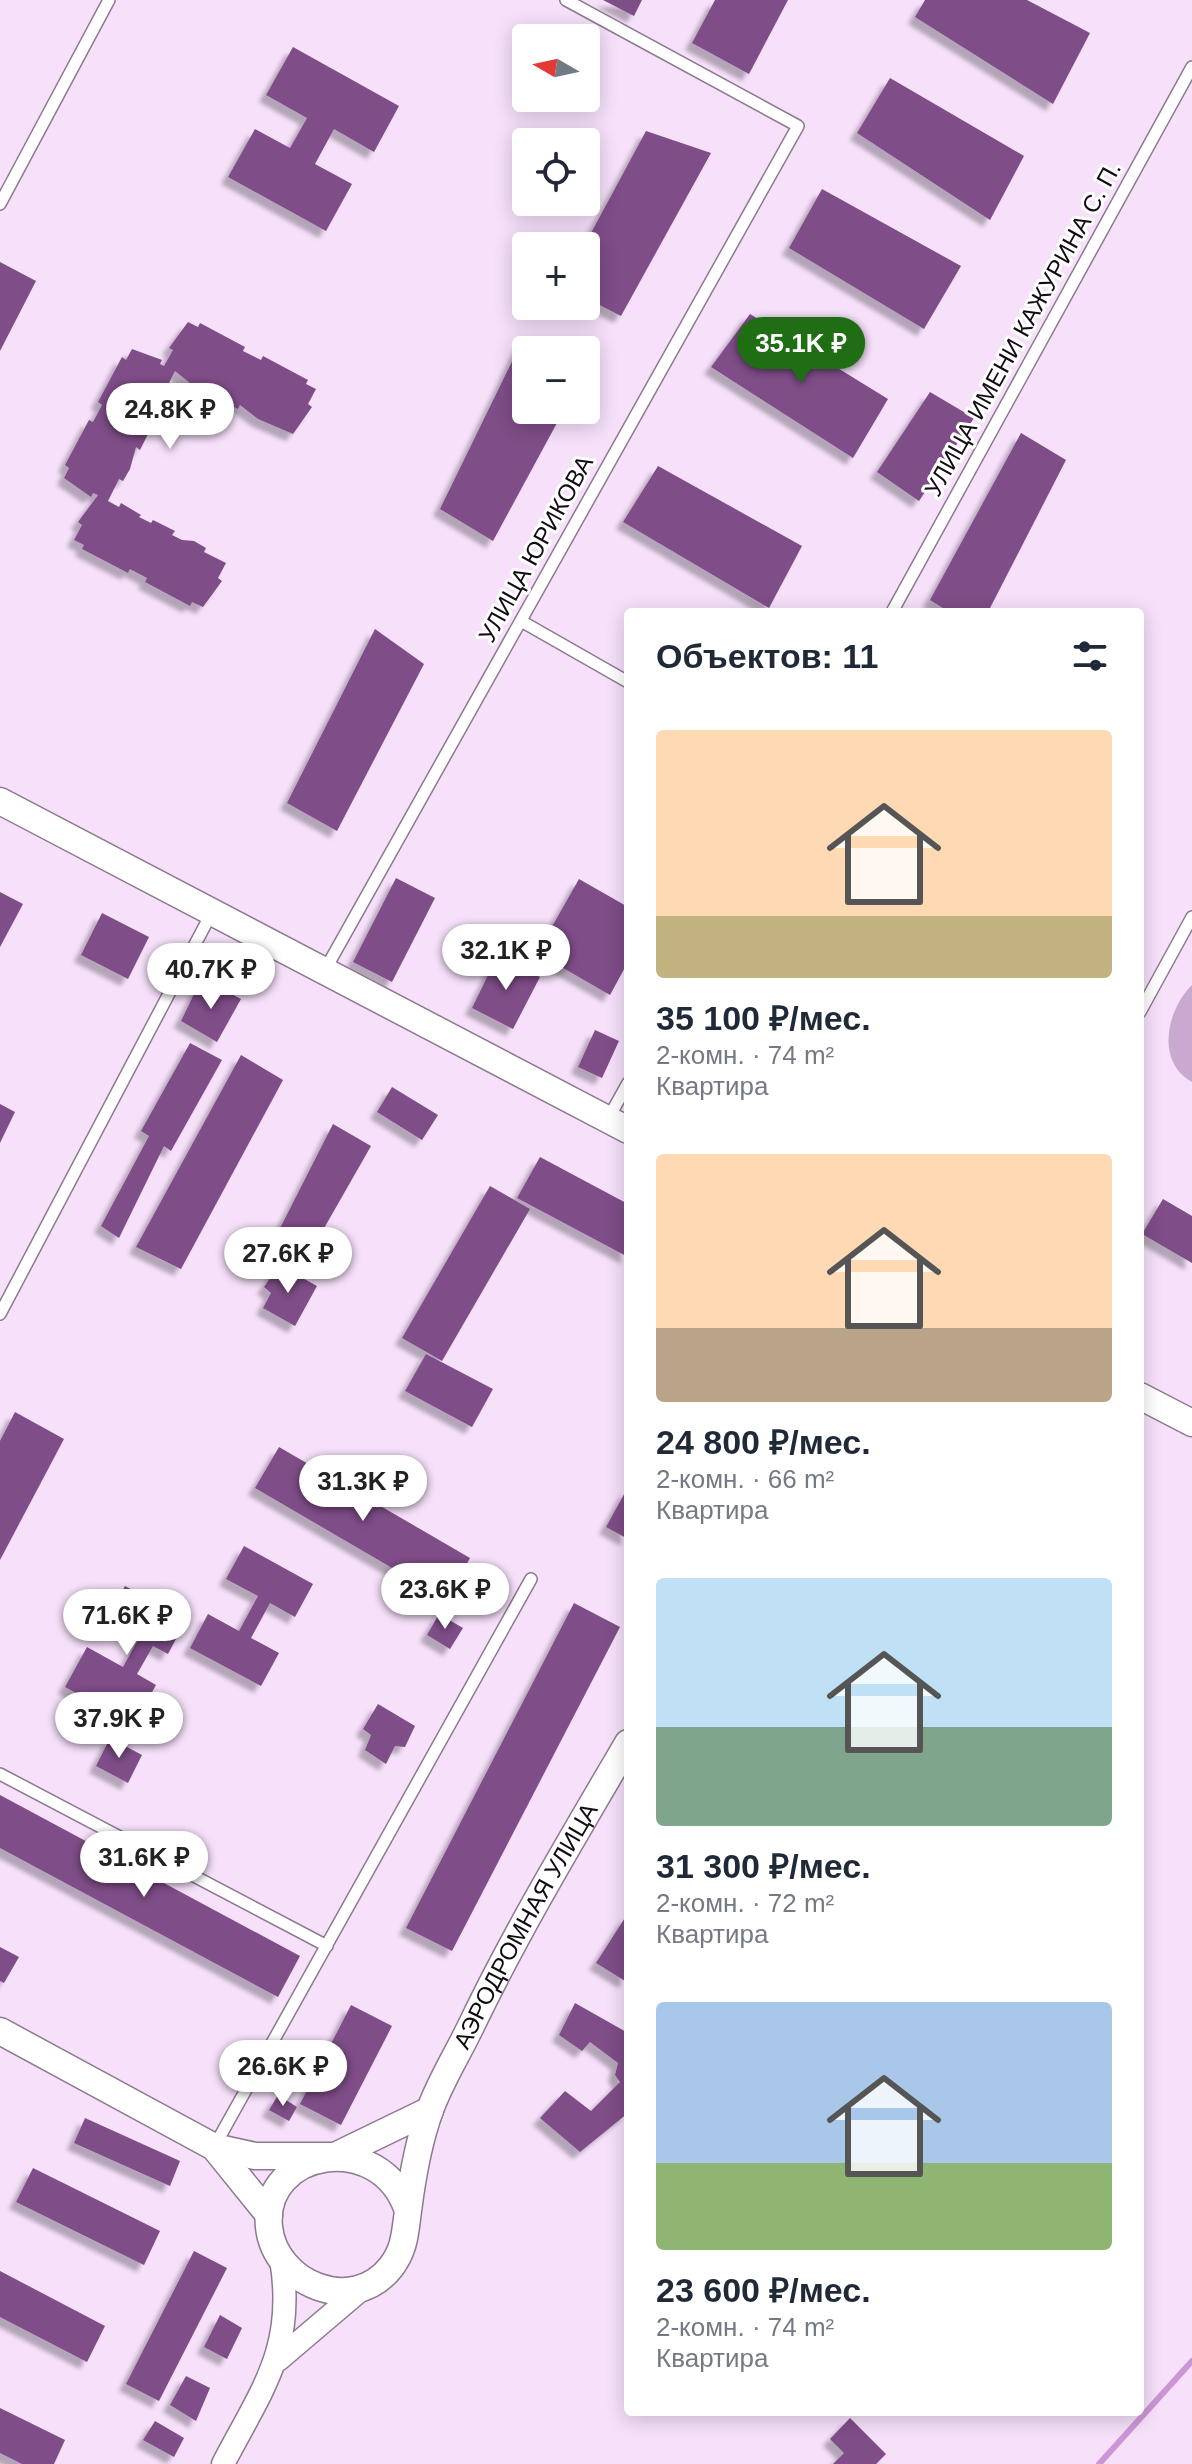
<!DOCTYPE html>
<html lang="ru">
<head>
<meta charset="utf-8">
<style>
  body { margin:0; font-family:Helvetica,sans-serif; background:#f6f6f7; color:#1f2937; height:100vh; display:flex; flex-direction:column; font-size:30px; white-space:nowrap }
  * { box-sizing:border-box; margin:0 }
  p { font-size:26px; color:#747a83 }
  .icon { flex:none; width:44px; height:44px; fill:none; stroke:currentColor; stroke-width:2; stroke-linecap:round; stroke-linejoin:round }
  .map { position:relative; flex:1; overflow:hidden }
  .sheet { position:absolute; left:624px; top:608px; width:520px; height:1808px; display:flex; flex-direction:column; background:#fff; border-radius:8px; box-shadow:0 4px 20px #0003 }
  .sheet>* { flex:none }
  .needle { width:52px; rotate:279deg }
  .controls { position:absolute; left:512px; top:24px; display:grid; gap:16px }
  .controls a { display:grid; place-items:center; width:88px; height:88px; border-radius:8px; background:#fff; box-shadow:0 4px 20px #0003; font-size:40px }
  .price { position:absolute; translate:-50% -68px; padding:0 18px; border-radius:28px; background:#fff; color:#222; font-size:26px; line-height:52px; filter:drop-shadow(0 2px 4px #0008) }
  .price::after { content:''; position:absolute; left:50%; top:48px; width:24px; height:18px; margin-left:-12px; background:inherit; clip-path:polygon(0 0,100% 0,50% 100%) }
  .price.current { background:#1f6e13; color:#fff }
  ul { padding:0; list-style:none }
  li { display:grid; align-content:center; gap:16px; height:424px; padding:0 32px }
  li span { display:grid; place-items:center; height:248px; border-radius:8px; color:#555 }
  li>.icon { margin-inline-start:auto }
  span .icon { width:144px; height:144px; fill:#fffc; stroke-width:1 }
  li b { font-size:34px }
  h2 { display:flex; justify-content:space-between; align-items:center; height:96px; padding:0 32px; font-size:34px }
  .map>svg:first-child { display:block }
</style>
</head>
<body>
<div class="map">
<svg width="1192" height="2464" viewBox="0 0 1192 2464">
  <defs>
    <filter id="shadow"><feDropShadow dx="-7" dy="7" stdDeviation="2" flood-color="#0004"/></filter>
  </defs>
  <rect width="100%" height="100%" fill="#f6e0fa"/>
  <path fill="#caa9d0" d="M1192,985V1082C1155,1062 1167,1009 1192,985Z"/>
  <g fill="none" stroke-linecap="round" stroke-linejoin="round">
    <path stroke="#cc96d6" stroke-width="6" d="M1099,2464L1192,2361"/>
  </g>
  <g fill="#7f4d88" filter="url(#shadow)">
    <path d="M603,0H642L634,16Z"/>
    <path d="M715,0H788L749,74L692,43Z"/>
    <path d="M925,0H1027L1090,33L1053,104L915,17Z"/>
    <path d="M293,47L399,106L374,152L334,129L315,164L352,184L326,231L228,177L255,129L290,148L307,118L266,95Z"/>
    <path d="M890,78L1024,156L990,220L857,133Z"/>
    <path d="M646,131L711,153L621,316L586,298L584,246Z"/>
    <path d="M822,189L961,266L924,329L789,248Z"/>
    <path d="M0,262L36,281L0,351Z"/>
    <path d="M750,314L888,399L853,458L711,367Z"/>
    <path d="M188,322L198,327L200,323L245,347L243,351L261,360L263,356L308,380L306,384L316,389L308,404L312,407L293,434L258,419L240,405L238,409L216,398L218,394L207,388L206,391L196,388L175,371L164,393L169,395L156,415L153,414L147,425L151,428L140,450L136,447L130,469L123,481L119,479L108,501L119,507L121,503L141,515L139,517L151,523L153,520L175,531L172,535L182,540L194,541L206,548L204,552L226,563L218,578L222,581L203,607L192,602L190,606L145,582L147,578L130,569L128,573L82,549L84,545L74,540L82,525L78,522L98,495L93,493L91,497L64,478L69,468L65,465L89,420L93,422L102,405L98,402L122,357L126,360L132,349L162,360L160,364L164,366L173,350L169,348Z"/>
    <path d="M521,343L533,350H526V410H564L493,541L440,509Z"/>
    <path d="M930,392L974,418L919,501L877,472Z"/>
    <path d="M1021,433L1066,460L988,612H949L930,600Z"/>
    <path d="M658,466L802,546L769,608L623,522Z"/>
    <path d="M375,629L424,664L337,831L287,803Z"/>
    <path d="M396,878L435,898L392,982L353,962Z"/>
    <path d="M579,879L628,907V962L610,995L537,953Z"/>
    <path d="M0,892L23,904L0,947Z"/>
    <path d="M102,913L149,937L128,979L81,955Z"/>
    <path d="M498,955L540,977L513,1029L472,1008Z"/>
    <path d="M213,984L241,999L217,1042L181,1021L197,988Z"/>
    <path d="M595,1030L619,1041L602,1078L578,1067Z"/>
    <path d="M190,1043L222,1060L171,1151L164,1146L119,1238L101,1226L149,1136L141,1131Z"/>
    <path d="M241,1055L283,1080L181,1269L136,1247Z"/>
    <path d="M392,1087L438,1115L422,1140L377,1112Z"/>
    <path d="M0,1104L15,1112L0,1143Z"/>
    <path d="M333,1124L371,1146L303,1265L270,1248Z"/>
    <path d="M540,1157L628,1204V1257L517,1198Z"/>
    <path d="M490,1186L530,1209L442,1361L402,1338Z"/>
    <path d="M1163,1199L1192,1216V1263L1142,1234Z"/>
    <path d="M279,1265L317,1286L295,1326L263,1308L271,1293L264,1287Z"/>
    <path d="M426,1354L493,1389L472,1427L405,1391Z"/>
    <path d="M15,1412L64,1439L0,1560V1441Z"/>
    <path d="M279,1447L470,1558L447,1600L255,1488Z"/>
    <path d="M628,1487V1539L606,1527Z"/>
    <path d="M244,1546L313,1584L295,1617L270,1603L251,1638L279,1653L261,1686L190,1648L208,1614L239,1631L258,1596L226,1579Z"/>
    <path d="M125,1586L186,1620L168,1654L153,1646L137,1674L156,1685L134,1725L65,1687L87,1647L123,1667L139,1638L106,1620Z"/>
    <path d="M574,1603L620,1627L452,1951L406,1928Z"/>
    <path d="M439,1614L463,1628L450,1649L427,1635Z"/>
    <path d="M378,1704L415,1726L405,1747L395,1746L386,1764L365,1750L371,1735L363,1729Z"/>
    <path d="M110,1738L142,1755L128,1783L96,1766Z"/>
    <path d="M0,1795L300,1956L278,1997L0,1848Z"/>
    <path d="M628,1913V1977L625,1981L596,1963Z"/>
    <path d="M0,1947L19,1957L4,1983L0,1981Z"/>
    <path d="M575,2003L628,2033V2113L580,2152L540,2118L565,2091L591,2111L620,2082L615,2075L618,2063L590,2042L582,2051L559,2035Z"/>
    <path d="M351,2005L392,2026L341,2125L300,2104Z"/>
    <path d="M278,2095L297,2107L289,2121L269,2110Z"/>
    <path d="M85,2118L180,2161L170,2186L74,2143Z"/>
    <path d="M33,2168L160,2231L144,2265L16,2202Z"/>
    <path d="M194,2251L227,2268L159,2401L126,2384Z"/>
    <path d="M0,2271L105,2326L87,2362L0,2317Z"/>
    <path d="M220,2315L242,2328L227,2359L204,2347Z"/>
    <path d="M186,2376L210,2388L196,2421L170,2405Z"/>
    <path d="M0,2408L65,2440L54,2464H22L0,2453Z"/>
    <path d="M850,2418L886,2454L876,2464H833L844,2453L830,2439Z"/>
    <path d="M155,2421L184,2438L174,2457L143,2440Z"/>
  </g>
  <g fill="none" stroke-linecap="round" stroke-linejoin="round">
    <g stroke="#8d7990" stroke-width="14">
      <g id="service">
        <path d="M0,204L109,0"/>
        <path d="M892,612L1192,67"/>
        <path d="M521,621L628,682"/>
        <path d="M325,970L798,126L566,0"/>
        <path d="M1140,1012L1192,917"/>
        <path d="M608,1119L628,1083"/>
        <path d="M0,1314L211,914"/>
        <path d="M0,1774L327,1946"/>
        <path d="M214,2147L531,1579"/>
      </g>
    </g>
    <g stroke="#8d7990" stroke-width="25">
      <g id="minor">
        <path d="M278,2360L365,2286"/>
        <path d="M223,2464C262,2389 296,2348 281,2259"/>
      </g>
    </g>
    <g stroke="#8d7990" stroke-width="29">
      <g id="tertiary">
        <path d="M0,801L628,1130"/>
        <path d="M1140,1396L1192,1423"/>
        <path d="M0,2031L214,2147L255,2156H335L430,2110"/>
        <path d="M214,2147L269,2215"/>
        <path id="s1" d="M408,2211C381,2128 261,2149 269,2227C275,2284 353,2316 391,2267C405,2249 405,2232 408,2211C412,2179 419,2140 430,2110C440,2082 457,2055 470,2028C517,1930 573,1837 628,1743"/>
      </g>
    </g>
    <use href="#service" stroke="#fff" stroke-width="11"/>
    <use href="#minor" stroke="#fff" stroke-width="22"/>
    <use href="#tertiary" stroke="#fff" stroke-width="26"/>
  </g>
  <g text-anchor="middle" stroke-width="6" stroke-linejoin="round" paint-order="stroke">
    <g font-size="24" fill="#120b13" stroke="#fff">
      <text transform="translate(1023 329) rotate(-61)" y="8">УЛИЦА ИМЕНИ КАЖУРИНА С. П.</text>
      <text transform="translate(536 549) rotate(-61)" y="8">УЛИЦА ЮРИКОВА</text>
      <text dy="8" stroke="none"><textPath href="#s1" startOffset="738">АЭРОДРОМНАЯ УЛИЦА</textPath></text>
    </g>
  </g>
</svg>
<div class="controls">
<a><svg class="needle" viewBox="-14 -14 28 28"><path d="M0-13l5 13h-10z" fill="#e53935"/><path d="M0 13l5-13h-10z" fill="#747a83"/></svg></a>
<a><svg class="icon" aria-label="locate" viewBox="0 0 24 24"><circle cx="12" cy="12" r="6"/><path d="M12 2v4M12 18v4M2 12h4M18 12h4"/></svg></a>
<a>+</a>
<a>−</a>
</div>
<b class="price current" style="left:801px;top:385px">35.1K ₽</b>
<b class="price" style="left:170px;top:451px">24.8K ₽</b>
<b class="price" style="left:506px;top:992px">32.1K ₽</b>
<b class="price" style="left:211px;top:1011px">40.7K ₽</b>
<b class="price" style="left:288px;top:1295px">27.6K ₽</b>
<b class="price" style="left:363px;top:1523px">31.3K ₽</b>
<b class="price" style="left:445px;top:1631px">23.6K ₽</b>
<b class="price" style="left:127px;top:1657px">71.6K ₽</b>
<b class="price" style="left:119px;top:1760px">37.9K ₽</b>
<b class="price" style="left:144px;top:1899px">31.6K ₽</b>
<b class="price" style="left:283px;top:2108px">26.6K ₽</b>
<section class="sheet">
<h2>Объектов: 11<svg class="icon" aria-label="filters" viewBox="0 0 24 24"><path d="M4 7h16M4 17h16"/><circle cx="9" cy="7" r="2"/><circle cx="15" cy="17" r="2"/></svg></h2>
<ul>
<li><span style="background:linear-gradient(#ffd9b3 75%,#c2b280 0)"><svg class="icon" aria-label="home" viewBox="0 0 24 24"><path d="M3 11l9-7 9 7M6 9v11h12V9"/></svg></span><div><b>35 100 ₽/мес.</b><p>2-комн. · 74 m²</p><p>Квартира</p></div></li>
<li><span style="background:linear-gradient(#ffd9b3 70%,#b9a48a 0)"><svg class="icon" aria-label="home" viewBox="0 0 24 24"><path d="M3 11l9-7 9 7M6 9v11h12V9"/></svg></span><div><b>24 800 ₽/мес.</b><p>2-комн. · 66 m²</p><p>Квартира</p></div></li>
<li><span style="background:linear-gradient(#bfe0f5 60%,#7fa58c 0)"><svg class="icon" aria-label="home" viewBox="0 0 24 24"><path d="M3 11l9-7 9 7M6 9v11h12V9"/></svg></span><div><b>31 300 ₽/мес.</b><p>2-комн. · 72 m²</p><p>Квартира</p></div></li>
<li><span style="background:linear-gradient(#a9c7e8 65%,#8fb573 0)"><svg class="icon" aria-label="home" viewBox="0 0 24 24"><path d="M3 11l9-7 9 7M6 9v11h12V9"/></svg></span><div><b>23 600 ₽/мес.</b><p>2-комн. · 74 m²</p><p>Квартира</p></div></li>
</ul>
</section>
</div>
</body>
</html>
